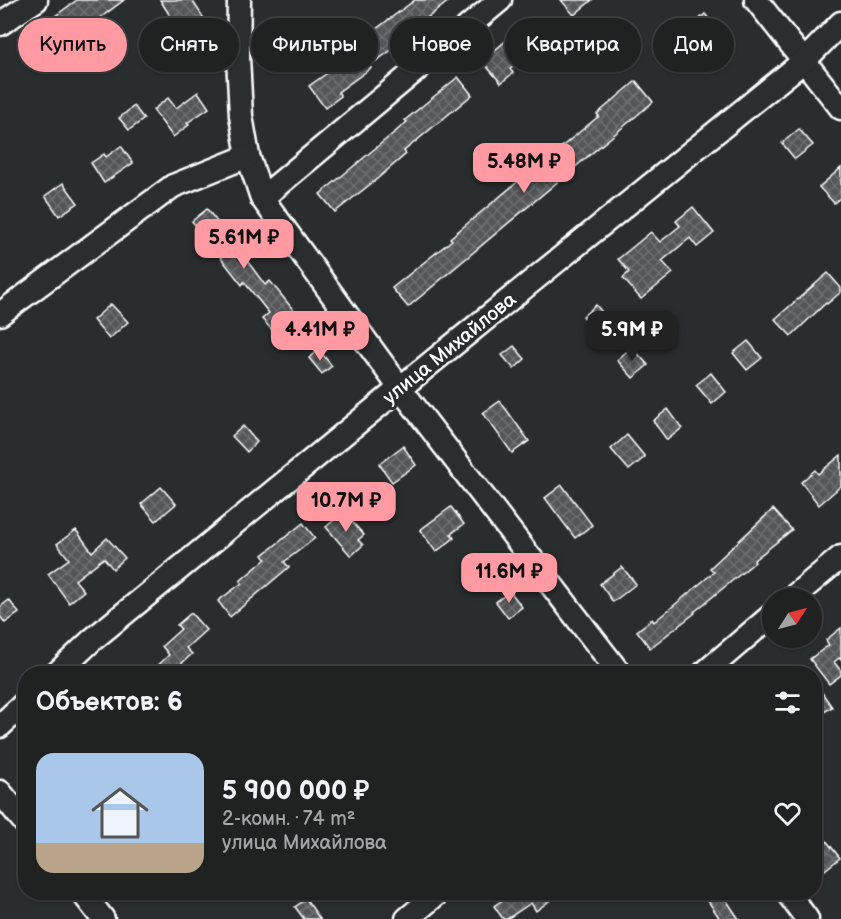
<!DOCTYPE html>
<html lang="ru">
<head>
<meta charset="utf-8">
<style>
  body { margin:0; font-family:"Balsamiq Sans",sans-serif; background:#2d2f2f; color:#f1f3f6; height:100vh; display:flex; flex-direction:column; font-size:22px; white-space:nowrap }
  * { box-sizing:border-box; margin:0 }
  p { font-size:20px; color:#a2a4a5 }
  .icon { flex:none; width:33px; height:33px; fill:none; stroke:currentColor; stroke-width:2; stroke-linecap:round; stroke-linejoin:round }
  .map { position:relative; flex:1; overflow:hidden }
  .details { position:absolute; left:18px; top:666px; width:804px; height:234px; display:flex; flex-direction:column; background:#202222; border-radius:24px; box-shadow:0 2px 4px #0004,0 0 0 2px #3d3f40 }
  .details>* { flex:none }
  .top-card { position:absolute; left:18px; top:18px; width:806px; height:54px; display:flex; gap:12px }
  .needle { width:39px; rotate:54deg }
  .tools { position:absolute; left:762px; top:588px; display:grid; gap:12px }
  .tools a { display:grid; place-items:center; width:60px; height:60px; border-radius:50%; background:#202222; box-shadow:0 2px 4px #0004,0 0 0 2px #3d3f40; font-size:30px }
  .price { position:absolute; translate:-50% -51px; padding:0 14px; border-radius:12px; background:#ff9aa2; color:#111; font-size:20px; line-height:39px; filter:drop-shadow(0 2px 3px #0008) }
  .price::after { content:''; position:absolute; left:50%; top:36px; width:18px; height:14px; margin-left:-9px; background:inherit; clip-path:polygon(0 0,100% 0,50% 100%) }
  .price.active { background:#222; color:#fff }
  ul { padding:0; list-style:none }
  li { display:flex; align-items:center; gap:18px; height:150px; padding:0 18px }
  li span { display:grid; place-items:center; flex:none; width:168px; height:120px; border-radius:18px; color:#555 }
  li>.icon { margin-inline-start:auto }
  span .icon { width:72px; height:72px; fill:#fffc; stroke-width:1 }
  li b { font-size:26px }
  h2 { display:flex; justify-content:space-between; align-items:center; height:72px; padding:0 18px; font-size:26px }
  .chip { padding:0 21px; border-radius:27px; background:#202222; box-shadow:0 2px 4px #0004,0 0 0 2px #3d3f40; font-size:21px; line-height:54px }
  .chip.active { background:#ff9aa2; color:#111 }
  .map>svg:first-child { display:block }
</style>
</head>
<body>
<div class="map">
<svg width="841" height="919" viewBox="0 0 841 919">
  <defs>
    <pattern id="building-cross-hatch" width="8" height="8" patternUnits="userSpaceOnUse" patternTransform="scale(1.5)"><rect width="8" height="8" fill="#555758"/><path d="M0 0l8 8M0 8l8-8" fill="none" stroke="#6e7071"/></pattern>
  </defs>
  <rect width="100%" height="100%" fill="#2a2d2e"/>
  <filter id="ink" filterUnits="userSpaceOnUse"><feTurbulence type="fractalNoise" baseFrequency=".0167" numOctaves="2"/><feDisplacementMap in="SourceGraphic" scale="12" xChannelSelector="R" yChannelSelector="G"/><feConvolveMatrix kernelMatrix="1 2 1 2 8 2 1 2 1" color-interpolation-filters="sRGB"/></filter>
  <g filter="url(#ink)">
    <g fill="url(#building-cross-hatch)" stroke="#fff" stroke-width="1.5">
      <path d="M77,0H124L65,44L64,42L35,62L21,41Z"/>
      <path d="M160,0H192L212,31L183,50L174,37L181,33Z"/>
      <path d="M415,0H450L398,41L400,44L369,66L371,68L338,92L341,96L325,108L309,86L343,62L340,59L369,38L368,35Z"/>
      <path d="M561,0H592L574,15Z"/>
      <path d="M705,14L725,39L688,69L668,45Z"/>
      <path d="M527,23L543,42L510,69L513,73L501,83L482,61Z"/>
      <path d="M458,77L472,95L404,151L406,154L377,179L335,212L320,194L407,122L405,120Z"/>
      <path d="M636,81L653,102L408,307L392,288L452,240L450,238L533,169L547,157L548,158L599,116L597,114Z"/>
      <path d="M198,92L209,108L187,123L189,125L173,137L153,110L168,98L176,108Z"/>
      <path d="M134,106L144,119L129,130L119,118Z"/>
      <path d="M799,129L813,145L795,159L782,143Z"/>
      <path d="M121,146L133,163L104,183L91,163L104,154L106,157Z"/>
      <path d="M841,168V197L834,203L819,187Z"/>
      <path d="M63,183L78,203L59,216L45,196Z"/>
      <path d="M693,207L714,233L697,247L690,238L662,261L673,273L641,299L623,278L629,272L618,259L651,232L660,242L680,226L676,221Z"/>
      <path d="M207,209L230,238L231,237L244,253L242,254L265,285L270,281L295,312L273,331L262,319L269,313L244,282L242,285L192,221Z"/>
      <path d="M828,273L841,288V292L827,304L826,303L791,336L775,319Z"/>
      <path d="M111,304L128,322L109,339L93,320Z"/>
      <path d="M596,305L608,319L595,331L583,316Z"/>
      <path d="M748,341L762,358L747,370L733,353Z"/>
      <path d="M514,346L525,359L514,369L502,355Z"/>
      <path d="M632,347L648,365L633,378L617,360Z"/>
      <path d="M319,350L332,366L322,374L309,358Z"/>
      <path d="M711,373L726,392L712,404L696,385Z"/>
      <path d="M500,401L529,441L512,453L483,413Z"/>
      <path d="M668,409L682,428L667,440L653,421Z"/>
      <path d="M243,426L257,442L247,452L232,436Z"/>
      <path d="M627,435L645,457L629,470L611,449Z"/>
      <path d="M403,446L416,465L392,482L379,464Z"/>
      <path d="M841,455V486L819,505L801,482L815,470L818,474Z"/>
      <path d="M562,485L592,525L575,538L545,498Z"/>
      <path d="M161,487L176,504L156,521L141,504Z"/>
      <path d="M451,507L464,524L451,534L454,538L436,552L420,530Z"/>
      <path d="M773,509L792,530L754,560L755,562L694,612L695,613L650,648L637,631L652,619L654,622L714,572L710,568Z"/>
      <path d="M343,512L364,535L358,540L363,545L351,556L326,527Z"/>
      <path d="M303,523L315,538L284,562L289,567L230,617L218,601L242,583L240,581L266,559L263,555Z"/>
      <path d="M76,530L92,552L107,538L125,558L113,569L104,558L75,580L84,591L69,603L48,574L69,559L57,544Z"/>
      <path d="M485,555L497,571L479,583L468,567Z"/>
      <path d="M622,567L636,584L613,602L600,584Z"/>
      <path d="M510,591L522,607L508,618L496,602Z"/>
      <path d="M9,600L19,613L5,623L0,616V607Z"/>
      <path d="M191,613L206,630L186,648L192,654L170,674H149L169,655L162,646L181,629L177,625Z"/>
      <path d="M841,628V660L839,658L834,662L841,671V675L829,684L810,659L829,645L826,640Z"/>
      <path d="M814,681L832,707L821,714L814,704Z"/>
      <path d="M814,825L840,858L821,873L814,865Z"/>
      <path d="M514,892H561L536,911L531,903L507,919H503L494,906Z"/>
      <path d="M702,892H721L739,919H720Z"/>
      <path d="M306,899L320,919H304L295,907Z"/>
    </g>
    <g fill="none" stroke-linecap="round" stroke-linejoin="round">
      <g stroke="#fff" stroke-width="27">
        <g id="minor">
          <path d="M239,0L238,57L241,116L248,156L262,198L400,388L620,674"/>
          <path d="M756,0L841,108"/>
          <path d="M0,24L36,0"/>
          <path d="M262,198L500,0"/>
          <path d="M0,314L173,186L248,156"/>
          <path d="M792,598L841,557"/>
          <path d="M56,674L92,640L400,388L804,61L841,23"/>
          <path d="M703,674L772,615"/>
          <path d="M0,726L26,702"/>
          <path d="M0,792L26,824"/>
          <path d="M82,892L103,919"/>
          <path d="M787,892L807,919"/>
          <path d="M407,919L439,892"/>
        </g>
      </g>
      <use href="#minor" stroke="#2a2d2e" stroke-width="22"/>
    </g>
  </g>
  <g text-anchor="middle" stroke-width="6" stroke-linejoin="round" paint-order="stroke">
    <g font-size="20" fill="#fff" stroke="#2a2d2e">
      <text transform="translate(449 348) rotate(-39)" y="7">улица Михайлова</text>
    </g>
  </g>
</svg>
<div class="tools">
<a><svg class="needle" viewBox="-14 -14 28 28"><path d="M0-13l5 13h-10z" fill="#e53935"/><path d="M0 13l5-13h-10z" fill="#a2a4a5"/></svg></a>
</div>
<b class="price" style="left:524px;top:194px">5.48M ₽</b>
<b class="price" style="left:244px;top:270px">5.61M ₽</b>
<b class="price" style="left:320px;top:362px">4.41M ₽</b>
<b class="price active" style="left:632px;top:362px">5.9M ₽</b>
<b class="price" style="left:346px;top:533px">10.7M ₽</b>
<b class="price" style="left:509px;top:604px">11.6M ₽</b>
<div class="top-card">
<a class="chip active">Купить</a>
<a class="chip">Снять</a>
<a class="chip">Фильтры</a>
<a class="chip">Новое</a>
<a class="chip">Квартира</a>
<a class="chip">Дом</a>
</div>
<section class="details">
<h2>Объектов: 6<svg class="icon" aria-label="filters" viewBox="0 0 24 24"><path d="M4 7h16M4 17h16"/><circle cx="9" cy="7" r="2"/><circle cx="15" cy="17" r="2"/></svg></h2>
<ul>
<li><span style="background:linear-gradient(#a9c7e8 75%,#b9a48a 0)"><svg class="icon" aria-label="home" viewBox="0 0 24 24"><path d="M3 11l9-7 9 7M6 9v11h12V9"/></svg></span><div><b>5 900 000 ₽</b><p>2-комн. · 74 m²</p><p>улица Михайлова</p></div><svg class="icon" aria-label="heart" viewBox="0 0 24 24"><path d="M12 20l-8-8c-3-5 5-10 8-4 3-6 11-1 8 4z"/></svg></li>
</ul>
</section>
</div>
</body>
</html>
